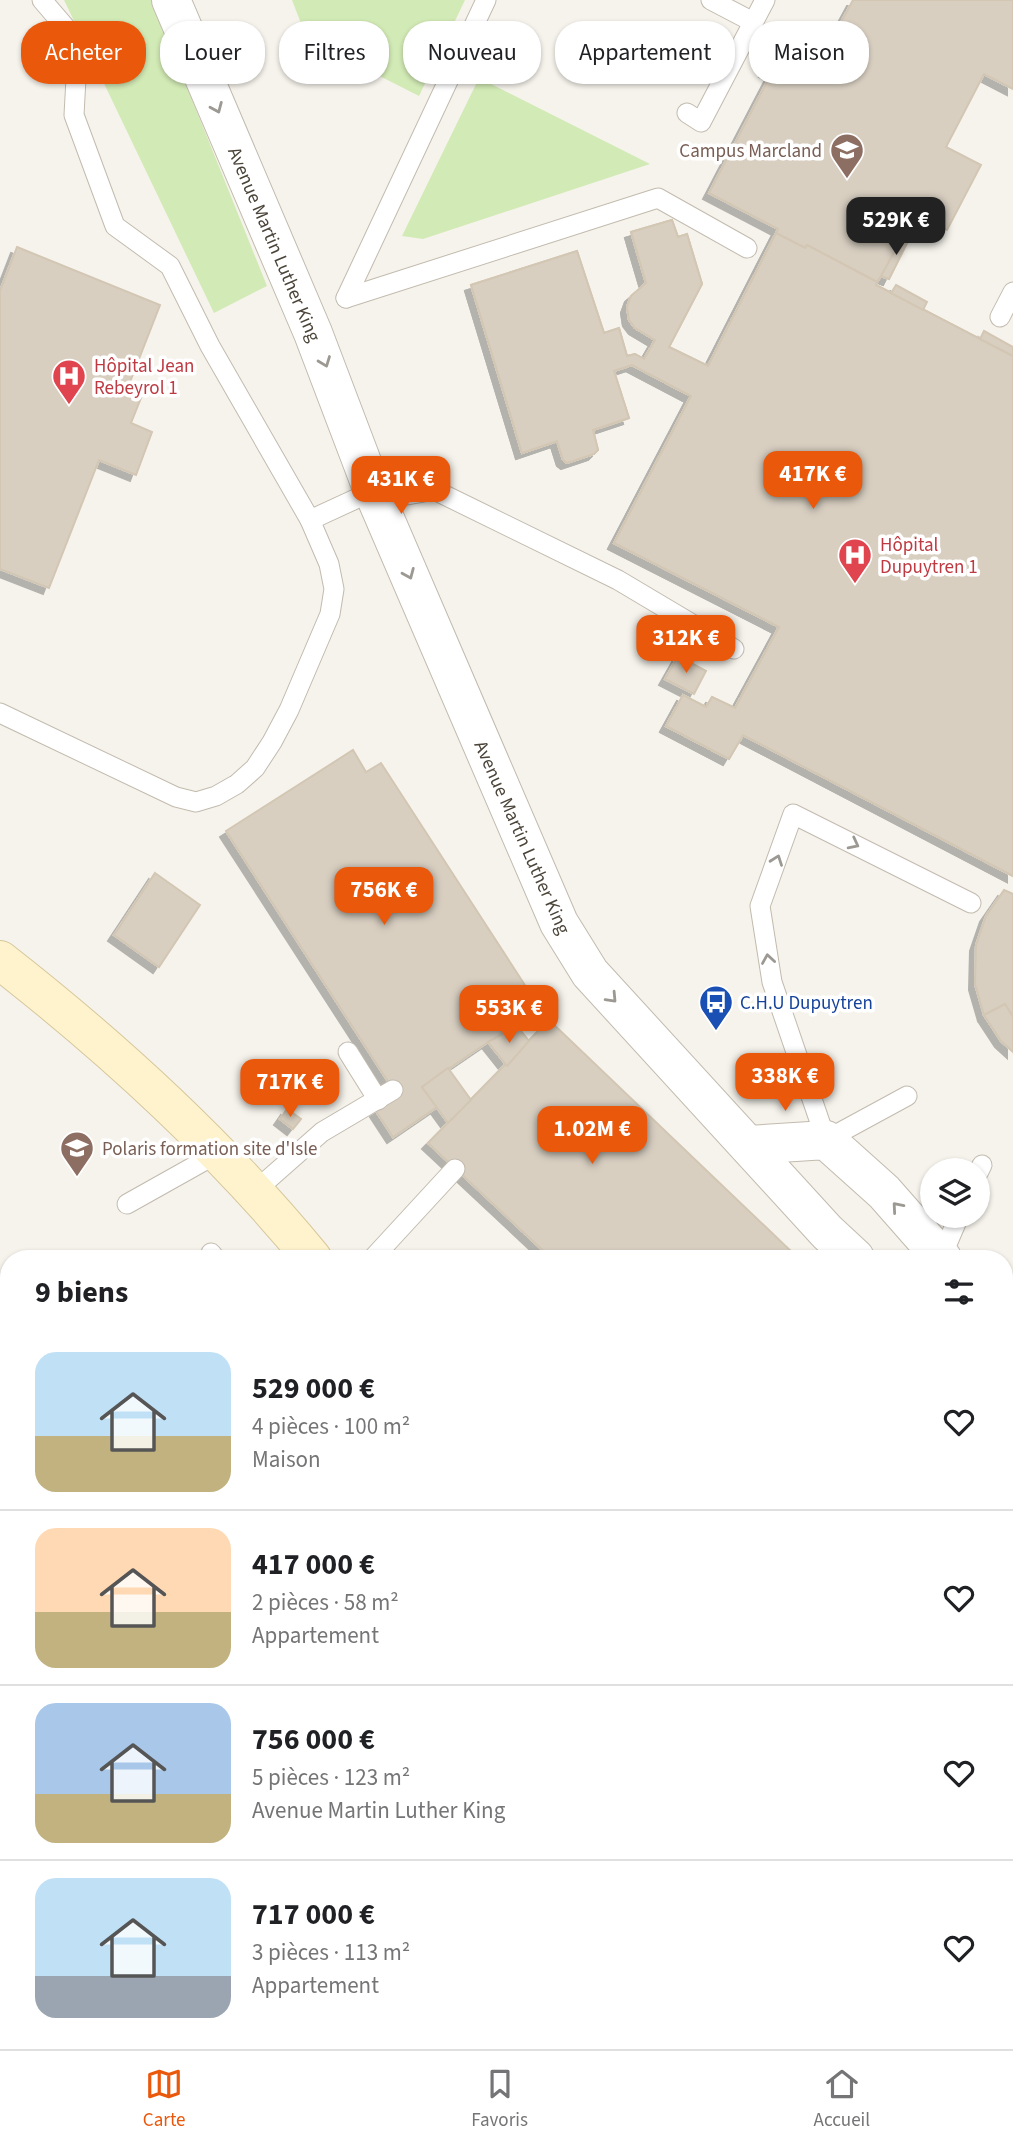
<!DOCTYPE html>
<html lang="fr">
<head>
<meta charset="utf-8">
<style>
  body { margin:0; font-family:"Source Sans 3",sans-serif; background:#f6f6f6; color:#202124; height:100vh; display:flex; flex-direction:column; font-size:26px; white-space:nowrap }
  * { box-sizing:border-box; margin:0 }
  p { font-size:23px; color:#757577 }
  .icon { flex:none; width:38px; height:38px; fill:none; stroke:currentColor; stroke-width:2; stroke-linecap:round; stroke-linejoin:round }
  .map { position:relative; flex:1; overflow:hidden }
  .panel { position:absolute; left:0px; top:1250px; width:1013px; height:800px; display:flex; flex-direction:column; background:#fff; border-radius:28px 28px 0 0; box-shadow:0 2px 5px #0004 }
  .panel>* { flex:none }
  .banner { position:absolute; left:21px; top:21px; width:971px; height:63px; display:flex; gap:14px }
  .tools { position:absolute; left:920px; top:1158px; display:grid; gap:14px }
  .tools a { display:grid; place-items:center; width:70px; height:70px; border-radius:50%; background:#fff; box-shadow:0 2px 5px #0004; font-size:35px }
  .price { position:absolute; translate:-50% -60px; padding:0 16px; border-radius:14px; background:#ea580c; color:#fff; font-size:23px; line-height:46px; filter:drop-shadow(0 2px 4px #0008) }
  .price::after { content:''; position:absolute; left:50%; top:42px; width:21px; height:16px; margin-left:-10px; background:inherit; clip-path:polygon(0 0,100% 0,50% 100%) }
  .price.selected { background:#222; color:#fff }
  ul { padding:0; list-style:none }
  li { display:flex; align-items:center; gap:21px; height:175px; padding:0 35px }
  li+li { border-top:2px solid #e0e0e0 }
  li span { display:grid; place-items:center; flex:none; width:196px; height:140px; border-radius:21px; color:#555 }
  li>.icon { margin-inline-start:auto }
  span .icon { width:84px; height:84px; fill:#fffc; stroke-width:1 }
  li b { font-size:30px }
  h2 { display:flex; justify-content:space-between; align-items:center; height:84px; padding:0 35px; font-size:30px }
  .chip { padding:0 24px; border-radius:28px; background:#fff; box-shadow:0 2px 5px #0004; font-size:24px; line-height:63px }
  .chip.selected { background:#ea580c; color:#fff }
  .dock { display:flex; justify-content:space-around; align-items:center; height:98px; border-top:2px solid #e0e0e0; background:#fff; font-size:19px; color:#757577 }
  .dock a { display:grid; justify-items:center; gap:4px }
  .dock .selected { color:#ea580c }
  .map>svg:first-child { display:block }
</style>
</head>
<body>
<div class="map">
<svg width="1013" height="2049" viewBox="0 0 1013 2049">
  <defs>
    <filter id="shadow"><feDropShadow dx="-6" dy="6" stdDeviation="0" flood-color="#0004"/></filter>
  </defs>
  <rect width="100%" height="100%" fill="#f6f3ec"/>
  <g fill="#d2eab5">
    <path d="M64,0H152L267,286L214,313Z"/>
    <path d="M292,0H465L419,96L307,39Z"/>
    <path d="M479,78L650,164L423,239L402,236Z"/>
  </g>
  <g fill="#d8cfc1" stroke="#d3c7b4" stroke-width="2" filter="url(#shadow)">
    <path d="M853,0H1013V89L984,74L946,147L981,165L947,230L915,214L904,234L910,237L889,279L881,276L877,282L807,245L805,248L776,233L778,229L709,193L771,74L765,71L777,48L791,56L788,61L813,74Z"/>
    <path d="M672,220L678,237L687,234L702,284L669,347L708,366L776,233L805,248L807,245L877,282L876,285L1013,356V876L743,735L729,759L666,726L683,695L706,707L712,697L735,708L779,627L614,543L691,396L632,365L614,371L629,418L593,430L598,450L594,454L567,463L563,460L557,441L522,453L471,285L577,251L604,333L619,328L627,356L635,354L644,359L655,340L635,328L629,320L627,307L631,296L646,283L631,232Z"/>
    <path d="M672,220L678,237L687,234L702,284L669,347L708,366L776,233L805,248L807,245L877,282L876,285L1013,356V876L743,735L729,759L666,726L683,695L706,707L712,697L735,708L779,627L614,543L691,396L632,365L614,371L629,418L593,430L598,450L594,454L567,463L563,460L557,441L522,453L471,285L577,251L604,333L619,328L627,356L635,354L644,359L655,340L635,328L629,320L627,307L631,296L646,283L631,232Z"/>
    <path d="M904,234L910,237L889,279L881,276Z"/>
    <path d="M17,247L160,305L130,382L145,388L131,423L152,432L136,475L99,460L49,588L0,569V291Z"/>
    <path d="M896,285L927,302L923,310L891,293Z"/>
    <path d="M984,331L1013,347V356L980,339Z"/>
    <path d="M678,656L706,671L694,694L665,679Z"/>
    <path d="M353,750L366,772L381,763L541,1010L488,1042L422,1087L437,1107L393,1137L376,1111L398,1097L226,831Z"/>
    <path d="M155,873L200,905L159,967L114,935Z"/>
    <path d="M1004,890L1013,894V1017L1005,1004L984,1015L975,984L976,945L986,916Z"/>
    <path d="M1005,1004L1013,1017V1052L1001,1041L984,1015Z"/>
    <path d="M549,1020L795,1255L792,1258H551L428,1143Z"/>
    <path d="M517,1026L529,1041L507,1066L488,1042Z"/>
    <path d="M448,1068L471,1100L448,1123L422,1087Z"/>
    <path d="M287,1109L301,1119L293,1129L280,1119Z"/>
    <path d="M9,1420V1453L5,1454L2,1421Z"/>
    <path d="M1004,1455L1013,1463V1580L1004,1589Z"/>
  </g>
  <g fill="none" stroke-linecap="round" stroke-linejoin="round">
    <g stroke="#c2bbae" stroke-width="21">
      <g id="lane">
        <path d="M711,0L753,22"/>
        <path d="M687,113L701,122L765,0"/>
        <path d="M346,298L658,198L747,248"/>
        <path d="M346,298L486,0"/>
        <path d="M1000,317L1013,292"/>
        <path d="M420,483L618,580L734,649"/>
        <path d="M310,520L373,491"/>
        <path d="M0,713L176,797L196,802L216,796L237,784L255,768L272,742L289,710L330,614L334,589L329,564L310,520L210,346L170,266L115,226L74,115L78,42L42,0"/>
        <path d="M348,1052L378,1100"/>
        <path d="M907,1096L826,1140L772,982L760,906L793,814L971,903"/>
        <path d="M978,1173L982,1165"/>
        <path d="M254,1192L322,1132L393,1090"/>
        <path d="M127,1204L218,1153"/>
        <path d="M211,1253L215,1258"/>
        <path d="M373,1258L455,1169"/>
        <path d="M941,1258L959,1216"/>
        <path d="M121,2040L128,2049"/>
        <path d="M769,2040L780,2049"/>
        <path d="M918,2040L921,2049"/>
        <path d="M389,2049L397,2040"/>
        <path d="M824,2049L851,2040"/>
      </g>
    </g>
    <g stroke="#c2bbae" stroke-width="40">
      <g id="street">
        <path d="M171,0L313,333L373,491L559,923L590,973L827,1232L855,1258"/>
        <path d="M373,491L420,483"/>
        <path d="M748,1145L826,1140L884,1192L942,1258"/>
        <path d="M1004,1366L1013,1376"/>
      </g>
    </g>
    <g stroke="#d6c79b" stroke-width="40">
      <g id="secondary">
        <path d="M0,960C114,1049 220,1146 312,1258"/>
        <path d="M651,2040L654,2049"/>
      </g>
    </g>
    <use href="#lane" stroke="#fff" stroke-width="19"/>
    <use href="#street" stroke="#fff" stroke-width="38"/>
    <use href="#secondary" stroke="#fff3cd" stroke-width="38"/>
  </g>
  <defs><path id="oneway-chevron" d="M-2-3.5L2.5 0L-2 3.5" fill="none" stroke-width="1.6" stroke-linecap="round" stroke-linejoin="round" transform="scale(1.75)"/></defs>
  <g stroke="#9c9892">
    <use href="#oneway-chevron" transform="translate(217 108) rotate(67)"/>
    <use href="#oneway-chevron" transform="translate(325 362) rotate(69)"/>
    <use href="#oneway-chevron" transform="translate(409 574) rotate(67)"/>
    <use href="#oneway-chevron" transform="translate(854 844) rotate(27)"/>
    <use href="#oneway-chevron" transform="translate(777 860) rotate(-70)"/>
    <use href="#oneway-chevron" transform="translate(768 959) rotate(-99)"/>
    <use href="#oneway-chevron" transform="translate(612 998) rotate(47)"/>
    <use href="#oneway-chevron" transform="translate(897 1207) rotate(-131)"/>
  </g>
  <defs>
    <g id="university-pin" transform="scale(1.75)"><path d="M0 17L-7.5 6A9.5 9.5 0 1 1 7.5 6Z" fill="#8d6e63" stroke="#fff"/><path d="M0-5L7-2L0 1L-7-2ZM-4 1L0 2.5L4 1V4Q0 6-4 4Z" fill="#fff"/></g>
    <g id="hospital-pin" transform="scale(1.75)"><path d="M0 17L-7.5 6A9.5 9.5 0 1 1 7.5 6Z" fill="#e0444e" stroke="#fff"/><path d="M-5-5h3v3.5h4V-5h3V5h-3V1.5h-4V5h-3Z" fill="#fff"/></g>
    <g id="bus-pin" transform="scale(1.75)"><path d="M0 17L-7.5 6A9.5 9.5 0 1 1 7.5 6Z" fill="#1a4fb4" stroke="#fff"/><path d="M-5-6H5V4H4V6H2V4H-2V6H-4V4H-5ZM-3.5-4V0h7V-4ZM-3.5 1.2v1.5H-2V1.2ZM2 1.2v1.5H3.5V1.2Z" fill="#fff"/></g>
  </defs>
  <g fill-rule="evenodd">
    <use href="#university-pin" x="847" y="150"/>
    <use href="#hospital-pin" x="69" y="376"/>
    <use href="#hospital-pin" x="855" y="555"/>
    <use href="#bus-pin" x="716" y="1002"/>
    <use href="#university-pin" x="77" y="1148"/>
  </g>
  <g text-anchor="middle" stroke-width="7" stroke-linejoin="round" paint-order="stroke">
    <g font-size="19" fill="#785e54" stroke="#fff" text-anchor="end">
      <text x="822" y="157">Campus Marcland</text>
      <text x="102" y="1155" text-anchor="start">Polaris formation site d'Isle</text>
    </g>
    <g font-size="19" fill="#4b4439" stroke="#fff">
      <text transform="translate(275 244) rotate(67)" y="7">Avenue Martin Luther King</text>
      <text transform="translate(523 837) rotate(66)" y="7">Avenue Martin Luther King</text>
    </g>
    <g font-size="19" fill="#be3a42" stroke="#fff" text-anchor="start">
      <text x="94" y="372">Hôpital Jean<tspan x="94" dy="22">Rebeyrol 1</tspan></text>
      <text x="880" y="551">Hôpital<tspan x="880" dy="22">Dupuytren 1</tspan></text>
    </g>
    <g font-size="19" fill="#164399" stroke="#fff" text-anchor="start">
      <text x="740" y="1009">C.H.U Dupuytren</text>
    </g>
  </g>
</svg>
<div class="tools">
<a><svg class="icon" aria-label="layers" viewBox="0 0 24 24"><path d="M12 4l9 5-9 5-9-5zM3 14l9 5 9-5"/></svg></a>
</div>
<b class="price selected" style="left:896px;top:257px">529K €</b>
<b class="price" style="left:813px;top:511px">417K €</b>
<b class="price" style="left:401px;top:516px">431K €</b>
<b class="price" style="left:686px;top:675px">312K €</b>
<b class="price" style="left:384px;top:927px">756K €</b>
<b class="price" style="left:509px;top:1045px">553K €</b>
<b class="price" style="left:785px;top:1113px">338K €</b>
<b class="price" style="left:290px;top:1119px">717K €</b>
<b class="price" style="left:592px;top:1166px">1.02M €</b>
<div class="banner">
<a class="chip selected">Acheter</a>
<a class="chip">Louer</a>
<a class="chip">Filtres</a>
<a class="chip">Nouveau</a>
<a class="chip">Appartement</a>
<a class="chip">Maison</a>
</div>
<section class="panel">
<h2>9 biens<svg class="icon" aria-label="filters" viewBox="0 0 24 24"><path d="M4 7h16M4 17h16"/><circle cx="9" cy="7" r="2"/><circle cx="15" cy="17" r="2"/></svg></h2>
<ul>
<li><span style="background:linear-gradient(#bfe0f5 60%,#c2b280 0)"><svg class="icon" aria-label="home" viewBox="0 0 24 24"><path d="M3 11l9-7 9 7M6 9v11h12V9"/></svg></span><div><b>529 000 €</b><p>4 pièces · 100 m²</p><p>Maison</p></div><svg class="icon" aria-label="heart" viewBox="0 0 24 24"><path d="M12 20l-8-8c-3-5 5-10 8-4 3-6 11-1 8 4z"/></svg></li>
<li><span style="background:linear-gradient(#ffd9b3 60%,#c2b280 0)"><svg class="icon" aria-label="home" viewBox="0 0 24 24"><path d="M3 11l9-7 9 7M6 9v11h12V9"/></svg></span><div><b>417 000 €</b><p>2 pièces · 58 m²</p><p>Appartement</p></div><svg class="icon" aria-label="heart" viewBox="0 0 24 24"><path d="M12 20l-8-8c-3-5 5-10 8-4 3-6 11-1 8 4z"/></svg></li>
<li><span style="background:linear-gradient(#a9c7e8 65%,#c2b280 0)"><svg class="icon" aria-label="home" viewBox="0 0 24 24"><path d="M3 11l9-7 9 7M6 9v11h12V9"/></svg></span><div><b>756 000 €</b><p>5 pièces · 123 m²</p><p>Avenue Martin Luther King</p></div><svg class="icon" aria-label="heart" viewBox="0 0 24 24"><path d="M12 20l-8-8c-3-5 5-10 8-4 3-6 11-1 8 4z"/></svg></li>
<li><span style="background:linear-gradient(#bfe0f5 70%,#9aa5b1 0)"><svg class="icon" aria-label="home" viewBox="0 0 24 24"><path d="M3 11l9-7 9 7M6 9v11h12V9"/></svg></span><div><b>717 000 €</b><p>3 pièces · 113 m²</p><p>Appartement</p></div><svg class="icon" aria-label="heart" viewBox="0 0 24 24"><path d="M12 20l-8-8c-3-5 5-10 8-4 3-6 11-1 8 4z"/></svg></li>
</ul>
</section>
</div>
<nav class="dock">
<a class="selected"><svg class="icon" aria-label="map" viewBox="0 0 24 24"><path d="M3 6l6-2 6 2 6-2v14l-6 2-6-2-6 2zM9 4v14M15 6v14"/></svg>Carte</a>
<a><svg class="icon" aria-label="saved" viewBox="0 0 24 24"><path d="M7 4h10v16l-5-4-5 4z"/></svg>Favoris</a>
<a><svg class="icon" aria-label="home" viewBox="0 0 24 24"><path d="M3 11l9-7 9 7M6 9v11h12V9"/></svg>Accueil</a>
</nav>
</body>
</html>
